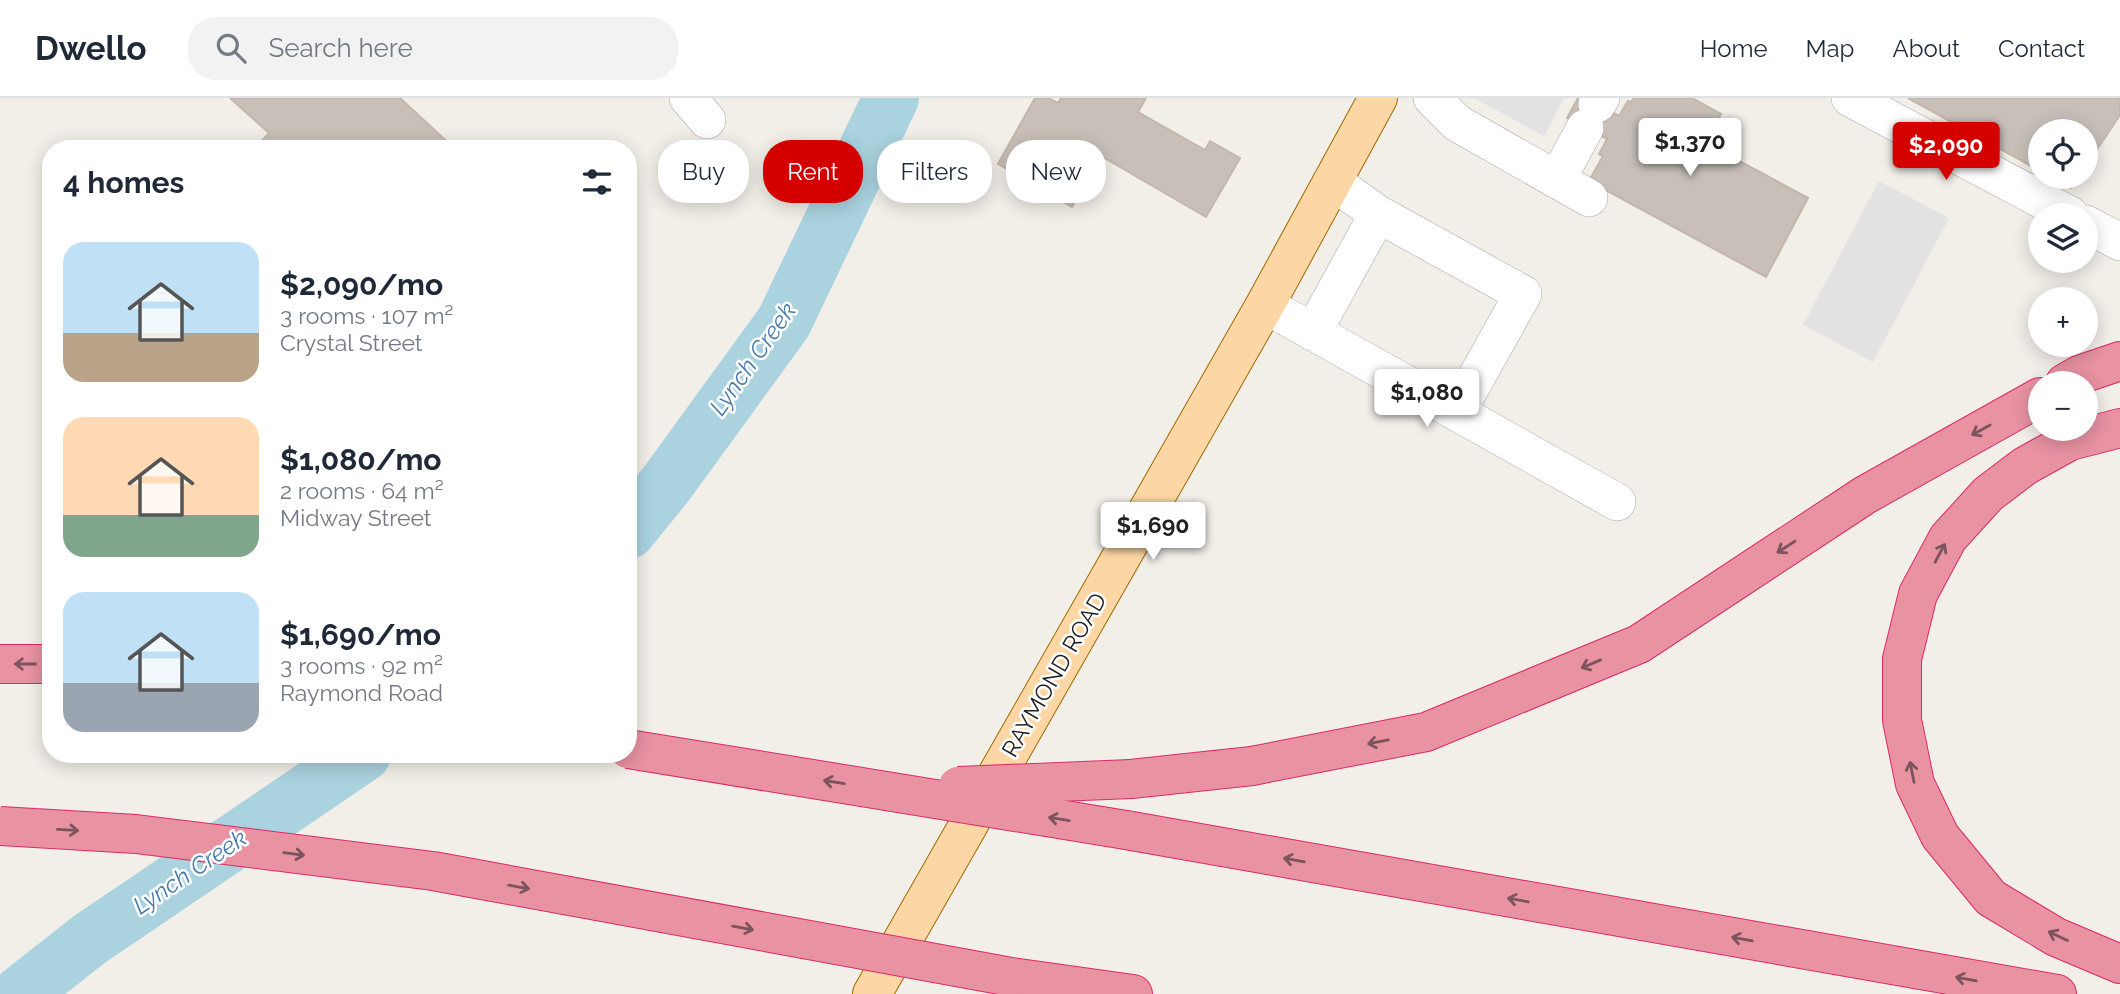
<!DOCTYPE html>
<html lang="en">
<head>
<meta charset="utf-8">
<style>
  body { margin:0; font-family:Raleway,sans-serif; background:#f2f2f3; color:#1f2937; height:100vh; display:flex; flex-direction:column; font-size:26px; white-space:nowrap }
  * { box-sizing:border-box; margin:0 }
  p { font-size:23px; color:#747a83 }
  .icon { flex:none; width:38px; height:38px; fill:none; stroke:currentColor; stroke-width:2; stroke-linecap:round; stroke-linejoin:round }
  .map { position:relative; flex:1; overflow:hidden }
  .panel { position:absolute; left:42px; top:42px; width:595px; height:623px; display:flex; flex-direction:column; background:#fff; border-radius:28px; box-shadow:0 4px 18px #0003 }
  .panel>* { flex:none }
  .guide { position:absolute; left:658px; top:42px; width:665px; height:63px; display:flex; gap:14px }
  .tools { position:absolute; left:2028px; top:21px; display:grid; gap:14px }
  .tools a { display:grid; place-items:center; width:70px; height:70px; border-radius:50%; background:#fff; box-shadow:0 4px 18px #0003; font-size:35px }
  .price { position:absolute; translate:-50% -60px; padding:0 16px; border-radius:7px; background:#fff; color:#222; font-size:23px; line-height:46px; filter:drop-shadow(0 2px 4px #0008) }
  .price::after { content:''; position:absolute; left:50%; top:42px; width:21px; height:16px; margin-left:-10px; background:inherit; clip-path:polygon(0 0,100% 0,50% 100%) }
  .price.on { background:#d40000; color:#fff }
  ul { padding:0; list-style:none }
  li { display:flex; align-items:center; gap:21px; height:175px; padding:0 21px }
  li span { display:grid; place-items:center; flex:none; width:196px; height:140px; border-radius:21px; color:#555 }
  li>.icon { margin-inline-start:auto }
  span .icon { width:84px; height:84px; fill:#fffc; stroke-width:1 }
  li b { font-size:30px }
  h2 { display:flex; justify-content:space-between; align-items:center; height:84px; padding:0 21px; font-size:30px }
  .chip { padding:0 24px; border-radius:28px; background:#fff; box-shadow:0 4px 18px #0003; font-size:24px; line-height:63px }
  .chip.on { background:#d40000; color:#fff }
  header { display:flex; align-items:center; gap:42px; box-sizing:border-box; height:98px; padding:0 35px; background:#fff; border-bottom:2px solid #e0e1e3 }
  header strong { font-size:33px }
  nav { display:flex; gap:38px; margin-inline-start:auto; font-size:24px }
  .search { width:490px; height:63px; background:#f2f2f3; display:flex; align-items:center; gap:18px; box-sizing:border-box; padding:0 24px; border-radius:28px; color:#747a83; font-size:26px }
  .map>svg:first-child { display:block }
</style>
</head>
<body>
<header>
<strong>Dwello</strong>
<div class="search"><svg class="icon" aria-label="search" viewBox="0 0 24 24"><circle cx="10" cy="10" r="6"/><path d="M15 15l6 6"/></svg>Search here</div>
<nav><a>Home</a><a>Map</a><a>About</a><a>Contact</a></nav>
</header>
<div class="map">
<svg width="2120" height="896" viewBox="0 0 2120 896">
  <rect width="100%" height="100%" fill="#f2efe9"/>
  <g fill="#e2e2e2">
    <path d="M1474,0H1564L1544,38Z"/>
    <path d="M1879,83L1949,120L1873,264L1803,227Z"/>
  </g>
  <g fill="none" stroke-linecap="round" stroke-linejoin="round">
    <g stroke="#aad3df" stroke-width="56">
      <path d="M628,433L667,385L784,224L891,0"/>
      <path d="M20,896L90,841L363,656"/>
    </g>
  </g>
  <g fill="#c7bfb8" stroke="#c4b6ab" stroke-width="2">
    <path d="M230,0H400L455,51H255L269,35Z"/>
    <path d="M1035,0H1049L1058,5L1061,0H1146L1138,14L1205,52L1210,43L1240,60L1206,119L1101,58L1072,109L998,66Z"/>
    <path d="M1578,0H1586L1619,18L1628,3L1631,4L1634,0H1692L1721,16L1706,45L1808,100L1766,179L1589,83L1603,58L1599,56L1607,41L1567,20Z"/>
    <path d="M1908,0H2120V17L2086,68V33H2040V73Z"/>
    <path d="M2051,79H2079L2071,90Z"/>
  </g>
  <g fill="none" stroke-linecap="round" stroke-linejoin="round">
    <g stroke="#a9a9a9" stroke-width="38">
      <g id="minor">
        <path d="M688,0L707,22"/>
        <path d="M1432,0L1457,25L1589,100"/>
        <path d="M1850,0L2070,117"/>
        <path d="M1597,6L1601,0"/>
        <path d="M1557,82L1585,30"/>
        <path d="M1332,83L1378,116L1523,196L1457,314"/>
        <path d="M2086,126L2120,144"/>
        <path d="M1265,207L1617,404"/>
        <path d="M1313,234L1378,116"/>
      </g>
    </g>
    <g stroke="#a06b00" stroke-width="40">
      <path id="major" d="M872,896L1265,207L1378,0"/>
    </g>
    <g stroke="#dc2a67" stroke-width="40">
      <g id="highway">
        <path d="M2065,285L2079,277L2120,263"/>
        <path d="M2120,330L2070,343L2025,368L1988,396L1948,440L1918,496L1902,561V622L1915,686L1940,738L1991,800L2056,839L2120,866"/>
        <path d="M0,566H51"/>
        <path d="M1131,681L1252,668L1426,634L1639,546L1865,397L2040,299"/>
        <path d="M1126,732L2057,896"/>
        <path d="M1011,879L1133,896"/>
      </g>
    </g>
    <use href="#minor" stroke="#fff" stroke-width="37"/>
    <use href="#major" stroke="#fcd6a4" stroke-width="38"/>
    <use href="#highway" stroke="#e892a2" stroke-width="38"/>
    <g stroke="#dc2a67" stroke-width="40" stroke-linecap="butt">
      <g id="highway-bridge">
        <path d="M628,651L1126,732"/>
        <path d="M958,688L1131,681"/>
        <path d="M0,728L136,736L433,773L1011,879"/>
      </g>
    </g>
    <use href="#highway-bridge" stroke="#e892a2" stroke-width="38"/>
  </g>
  <defs><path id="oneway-shaft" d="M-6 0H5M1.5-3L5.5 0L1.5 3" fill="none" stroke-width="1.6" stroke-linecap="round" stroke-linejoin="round" transform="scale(1.75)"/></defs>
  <g stroke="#7b545c">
    <use href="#oneway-shaft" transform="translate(1981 332) rotate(151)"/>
    <use href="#oneway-shaft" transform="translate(1786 449) rotate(147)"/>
    <use href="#oneway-shaft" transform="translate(1940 455) rotate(-62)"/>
    <use href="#oneway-shaft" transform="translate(25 566) rotate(-180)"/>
    <use href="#oneway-shaft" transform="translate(1591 566) rotate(157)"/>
    <use href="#oneway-shaft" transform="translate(1378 644) rotate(169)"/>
    <use href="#oneway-shaft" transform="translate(1912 674) rotate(-101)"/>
    <use href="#oneway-shaft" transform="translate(834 684) rotate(-171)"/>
    <use href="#oneway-shaft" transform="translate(1059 721) rotate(-171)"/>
    <use href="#oneway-shaft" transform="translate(68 732) rotate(3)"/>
    <use href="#oneway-shaft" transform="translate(294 756) rotate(7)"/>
    <use href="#oneway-shaft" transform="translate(1294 762) rotate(-170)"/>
    <use href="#oneway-shaft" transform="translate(519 789) rotate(10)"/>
    <use href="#oneway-shaft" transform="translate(1518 802) rotate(-170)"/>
    <use href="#oneway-shaft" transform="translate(743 830) rotate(10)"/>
    <use href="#oneway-shaft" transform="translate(2058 838) rotate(-154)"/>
    <use href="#oneway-shaft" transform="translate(1742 841) rotate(-170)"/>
    <use href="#oneway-shaft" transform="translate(1966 881) rotate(-170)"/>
  </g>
  <g text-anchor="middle" stroke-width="5" stroke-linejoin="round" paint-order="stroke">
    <g font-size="23" fill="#222" stroke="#fff">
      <text transform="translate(1054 577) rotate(-60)" y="8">RAYMOND ROAD</text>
    </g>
    <g font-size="24" font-style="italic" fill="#4a7aab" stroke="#fff">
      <text transform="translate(753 261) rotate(-55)" y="8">Lynch Creek</text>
      <text transform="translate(190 774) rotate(-34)" y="8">Lynch Creek</text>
    </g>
  </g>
</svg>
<div class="tools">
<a><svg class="icon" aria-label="locate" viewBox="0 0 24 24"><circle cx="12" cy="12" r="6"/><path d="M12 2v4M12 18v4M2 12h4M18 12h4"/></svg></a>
<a><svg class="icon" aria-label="layers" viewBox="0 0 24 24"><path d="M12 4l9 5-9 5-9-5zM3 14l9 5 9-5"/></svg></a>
<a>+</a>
<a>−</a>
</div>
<b class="price" style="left:1690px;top:80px">$1,370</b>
<b class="price on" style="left:1946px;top:84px">$2,090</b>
<b class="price" style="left:1427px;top:331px">$1,080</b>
<b class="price" style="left:1153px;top:464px">$1,690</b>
<div class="guide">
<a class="chip">Buy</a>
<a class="chip on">Rent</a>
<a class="chip">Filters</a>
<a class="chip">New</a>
</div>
<section class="panel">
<h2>4 homes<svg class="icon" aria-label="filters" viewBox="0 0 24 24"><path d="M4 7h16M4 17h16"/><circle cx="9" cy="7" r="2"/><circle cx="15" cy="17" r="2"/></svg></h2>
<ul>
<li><span style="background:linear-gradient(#bfe0f5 65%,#b9a48a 0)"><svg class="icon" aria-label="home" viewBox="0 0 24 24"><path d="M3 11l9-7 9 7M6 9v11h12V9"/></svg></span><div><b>$2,090/mo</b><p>3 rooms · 107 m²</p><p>Crystal Street</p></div></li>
<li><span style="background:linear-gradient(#ffd9b3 70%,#7fa58c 0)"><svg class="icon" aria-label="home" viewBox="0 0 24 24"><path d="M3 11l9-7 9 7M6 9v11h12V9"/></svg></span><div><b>$1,080/mo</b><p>2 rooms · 64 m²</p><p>Midway Street</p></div></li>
<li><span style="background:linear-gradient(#bfe0f5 65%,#9aa5b1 0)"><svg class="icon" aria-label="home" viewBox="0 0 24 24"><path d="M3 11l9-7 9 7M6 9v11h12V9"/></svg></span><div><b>$1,690/mo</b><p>3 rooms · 92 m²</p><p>Raymond Road</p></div></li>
</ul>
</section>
</div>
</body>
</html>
